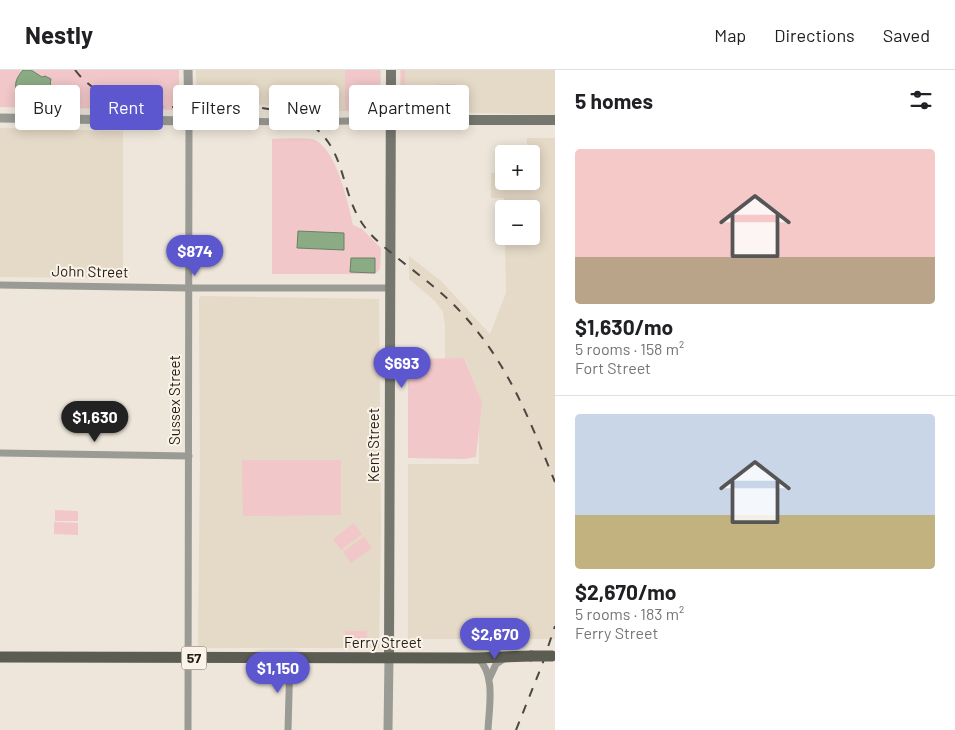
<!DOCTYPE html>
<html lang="en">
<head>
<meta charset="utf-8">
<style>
  body { margin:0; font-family:Barlow,sans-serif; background:#f6f6f6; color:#202124; height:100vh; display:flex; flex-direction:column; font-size:19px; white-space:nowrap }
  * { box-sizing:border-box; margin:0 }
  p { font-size:16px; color:#757577 }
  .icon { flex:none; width:28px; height:28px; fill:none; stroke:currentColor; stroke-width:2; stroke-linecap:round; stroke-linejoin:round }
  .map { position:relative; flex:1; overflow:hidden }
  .panel { display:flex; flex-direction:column; background:#fff; width:400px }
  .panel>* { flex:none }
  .top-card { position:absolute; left:15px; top:15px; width:465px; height:45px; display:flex; gap:10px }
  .tools { position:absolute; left:495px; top:75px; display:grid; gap:10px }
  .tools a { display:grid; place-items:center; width:45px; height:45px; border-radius:5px; background:#fff; box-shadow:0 2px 12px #0003; font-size:25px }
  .price { position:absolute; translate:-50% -42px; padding:0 11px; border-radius:18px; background:#5c57cf; color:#fff; font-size:16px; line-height:32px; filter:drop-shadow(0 1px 2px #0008) }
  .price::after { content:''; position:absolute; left:50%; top:30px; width:15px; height:11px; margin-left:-8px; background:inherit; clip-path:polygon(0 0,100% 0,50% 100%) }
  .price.on { background:#222; color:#fff }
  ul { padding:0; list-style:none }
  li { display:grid; align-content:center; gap:10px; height:265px; padding:0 20px }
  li+li { border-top:1px solid #e0e0e0 }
  li span { display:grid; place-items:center; height:155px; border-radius:5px; color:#555 }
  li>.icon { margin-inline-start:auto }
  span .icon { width:90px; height:90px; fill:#fffc; stroke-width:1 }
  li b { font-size:21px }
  h2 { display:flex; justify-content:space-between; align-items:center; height:60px; padding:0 20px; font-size:21px }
  .chip { padding:0 18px; border-radius:5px; background:#fff; box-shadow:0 2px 12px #0003; font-size:18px; line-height:45px }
  .chip.on { background:#5c57cf; color:#fff }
  header { display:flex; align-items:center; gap:30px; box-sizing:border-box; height:70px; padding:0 25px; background:#fff; border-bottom:1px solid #e0e0e0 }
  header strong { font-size:24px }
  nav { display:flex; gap:28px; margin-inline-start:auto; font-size:18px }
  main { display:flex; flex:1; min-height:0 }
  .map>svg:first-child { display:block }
</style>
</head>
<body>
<header>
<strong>Nestly</strong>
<nav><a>Map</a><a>Directions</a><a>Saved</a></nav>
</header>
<main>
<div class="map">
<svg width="555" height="660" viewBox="0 0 555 660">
  <rect width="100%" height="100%" fill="#eee6da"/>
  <g fill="#e5d9c7">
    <path d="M196,0H381V36L374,41H293L276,35L197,33Z"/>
    <path d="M400,0H555V45L400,41Z"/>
    <path d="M0,58L123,61V208L0,207Z"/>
    <path d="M527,68H555V569H408V394H479V325L465,289L445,288V256L443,242L435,231L409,209V186L441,211L490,264L506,223L505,166H531V139H504V128H491V103L504,102V111H531V84H527Z"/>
    <path d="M201,226L379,229L381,456L379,578H198L200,391L199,228Z"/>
  </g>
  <g fill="#f1c7c9">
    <path d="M0,0H179V40L0,37Z"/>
    <path d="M345,0H380V15L363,16V40H345Z"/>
    <path d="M401,0H405V24L435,25L436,14H455V40L401,39Z"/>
    <path d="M272,69C280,69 309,67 315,70C337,81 348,133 353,155L362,159L381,178L380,199L375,204H272Z"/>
    <path d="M464,288L482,332L476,387L465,389L408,388V289Z"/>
    <path d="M242,390H341V445L243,446Z"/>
    <path d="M55,440L78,441V451H55Z"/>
    <path d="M54,452L78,453V465L54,464Z"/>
    <path d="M354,453L362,464L341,480L333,469Z"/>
    <path d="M364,467L372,478L351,493L343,482Z"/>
    <rect x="345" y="561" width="22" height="10"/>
  </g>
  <g fill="#8bab85" stroke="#6b8065">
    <path d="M23,0H31L42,7L45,6L51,9C49,16 53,23 51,32C44,33 37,34 30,33C25,32 23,29 20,26C12,17 16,8 23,0Z"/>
    <path d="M298,161L344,163V180L297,178Z"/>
    <path d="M351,188H375V203L350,202Z"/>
  </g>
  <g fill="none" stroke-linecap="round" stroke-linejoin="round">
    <g stroke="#9a9b95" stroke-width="7">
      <path d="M0,215L189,218H390"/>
      <path d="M0,383L189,386"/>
      <path d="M478,588C496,605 489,637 488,660"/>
      <path d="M490,607L496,594L505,588"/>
      <path d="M188,660L189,51L306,52L390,50"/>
      <path d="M288,660L290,588"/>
    </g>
    <g stroke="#9a9b95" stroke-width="9">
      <path d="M0,48L189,51L188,0"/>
      <path d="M388,660L389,588"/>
    </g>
    <g stroke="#75766e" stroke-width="10">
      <path d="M390,50H555"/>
      <path d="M389,588L391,0"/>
    </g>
    <path stroke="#5b5c52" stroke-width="11" d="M0,587L478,588L531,586"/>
    <g stroke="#4b4741" stroke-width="2" stroke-dasharray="9 9" stroke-linecap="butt">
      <path d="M75,0C126,66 228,17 297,47C349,70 337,119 364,156C374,170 387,179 400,190C419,205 438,219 455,236C506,288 528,346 555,412"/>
      <path d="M516,660L542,595L555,556"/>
    </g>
    <path stroke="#5b5c52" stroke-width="11" d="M531,586H552"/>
  </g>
  <g text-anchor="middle" stroke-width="4" stroke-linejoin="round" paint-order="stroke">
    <rect fill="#fbf3e7" stroke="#625d57" stroke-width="1" x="181.5" y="576.5" width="25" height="23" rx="4"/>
    <g font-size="14" font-weight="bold" fill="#201d19">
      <text x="194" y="593">57</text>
    </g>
    <g font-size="15" fill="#201d19" stroke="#fbf3e7">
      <text transform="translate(90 202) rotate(1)" y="5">John Street</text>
      <text transform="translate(175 330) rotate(-90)" y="5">Sussex Street</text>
      <text transform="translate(374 375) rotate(-90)" y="5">Kent Street</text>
      <text x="383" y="578">Ferry Street</text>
    </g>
  </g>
</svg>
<div class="tools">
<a>+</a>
<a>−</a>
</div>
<b class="price" style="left:195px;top:207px">$874</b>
<b class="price" style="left:402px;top:319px">$693</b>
<b class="price on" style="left:95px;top:373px">$1,630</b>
<b class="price" style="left:495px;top:590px">$2,670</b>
<b class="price" style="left:278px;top:624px">$1,150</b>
<div class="top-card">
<a class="chip">Buy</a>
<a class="chip on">Rent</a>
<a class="chip">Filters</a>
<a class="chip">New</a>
<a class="chip">Apartment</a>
</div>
</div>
<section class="panel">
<h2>5 homes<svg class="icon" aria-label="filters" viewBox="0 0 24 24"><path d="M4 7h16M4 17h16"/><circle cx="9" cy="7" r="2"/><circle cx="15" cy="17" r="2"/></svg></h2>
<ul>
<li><span style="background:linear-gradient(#f6c9c9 70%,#b9a48a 0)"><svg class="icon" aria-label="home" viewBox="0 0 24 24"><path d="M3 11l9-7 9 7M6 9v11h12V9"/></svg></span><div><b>$1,630/mo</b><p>5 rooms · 158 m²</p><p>Fort Street</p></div></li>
<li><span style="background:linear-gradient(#c9d6e8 65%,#c2b280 0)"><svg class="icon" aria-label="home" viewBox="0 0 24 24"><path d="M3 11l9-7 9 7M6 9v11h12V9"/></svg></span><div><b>$2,670/mo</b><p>5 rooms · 183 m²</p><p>Ferry Street</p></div></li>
</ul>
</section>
</main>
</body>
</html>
